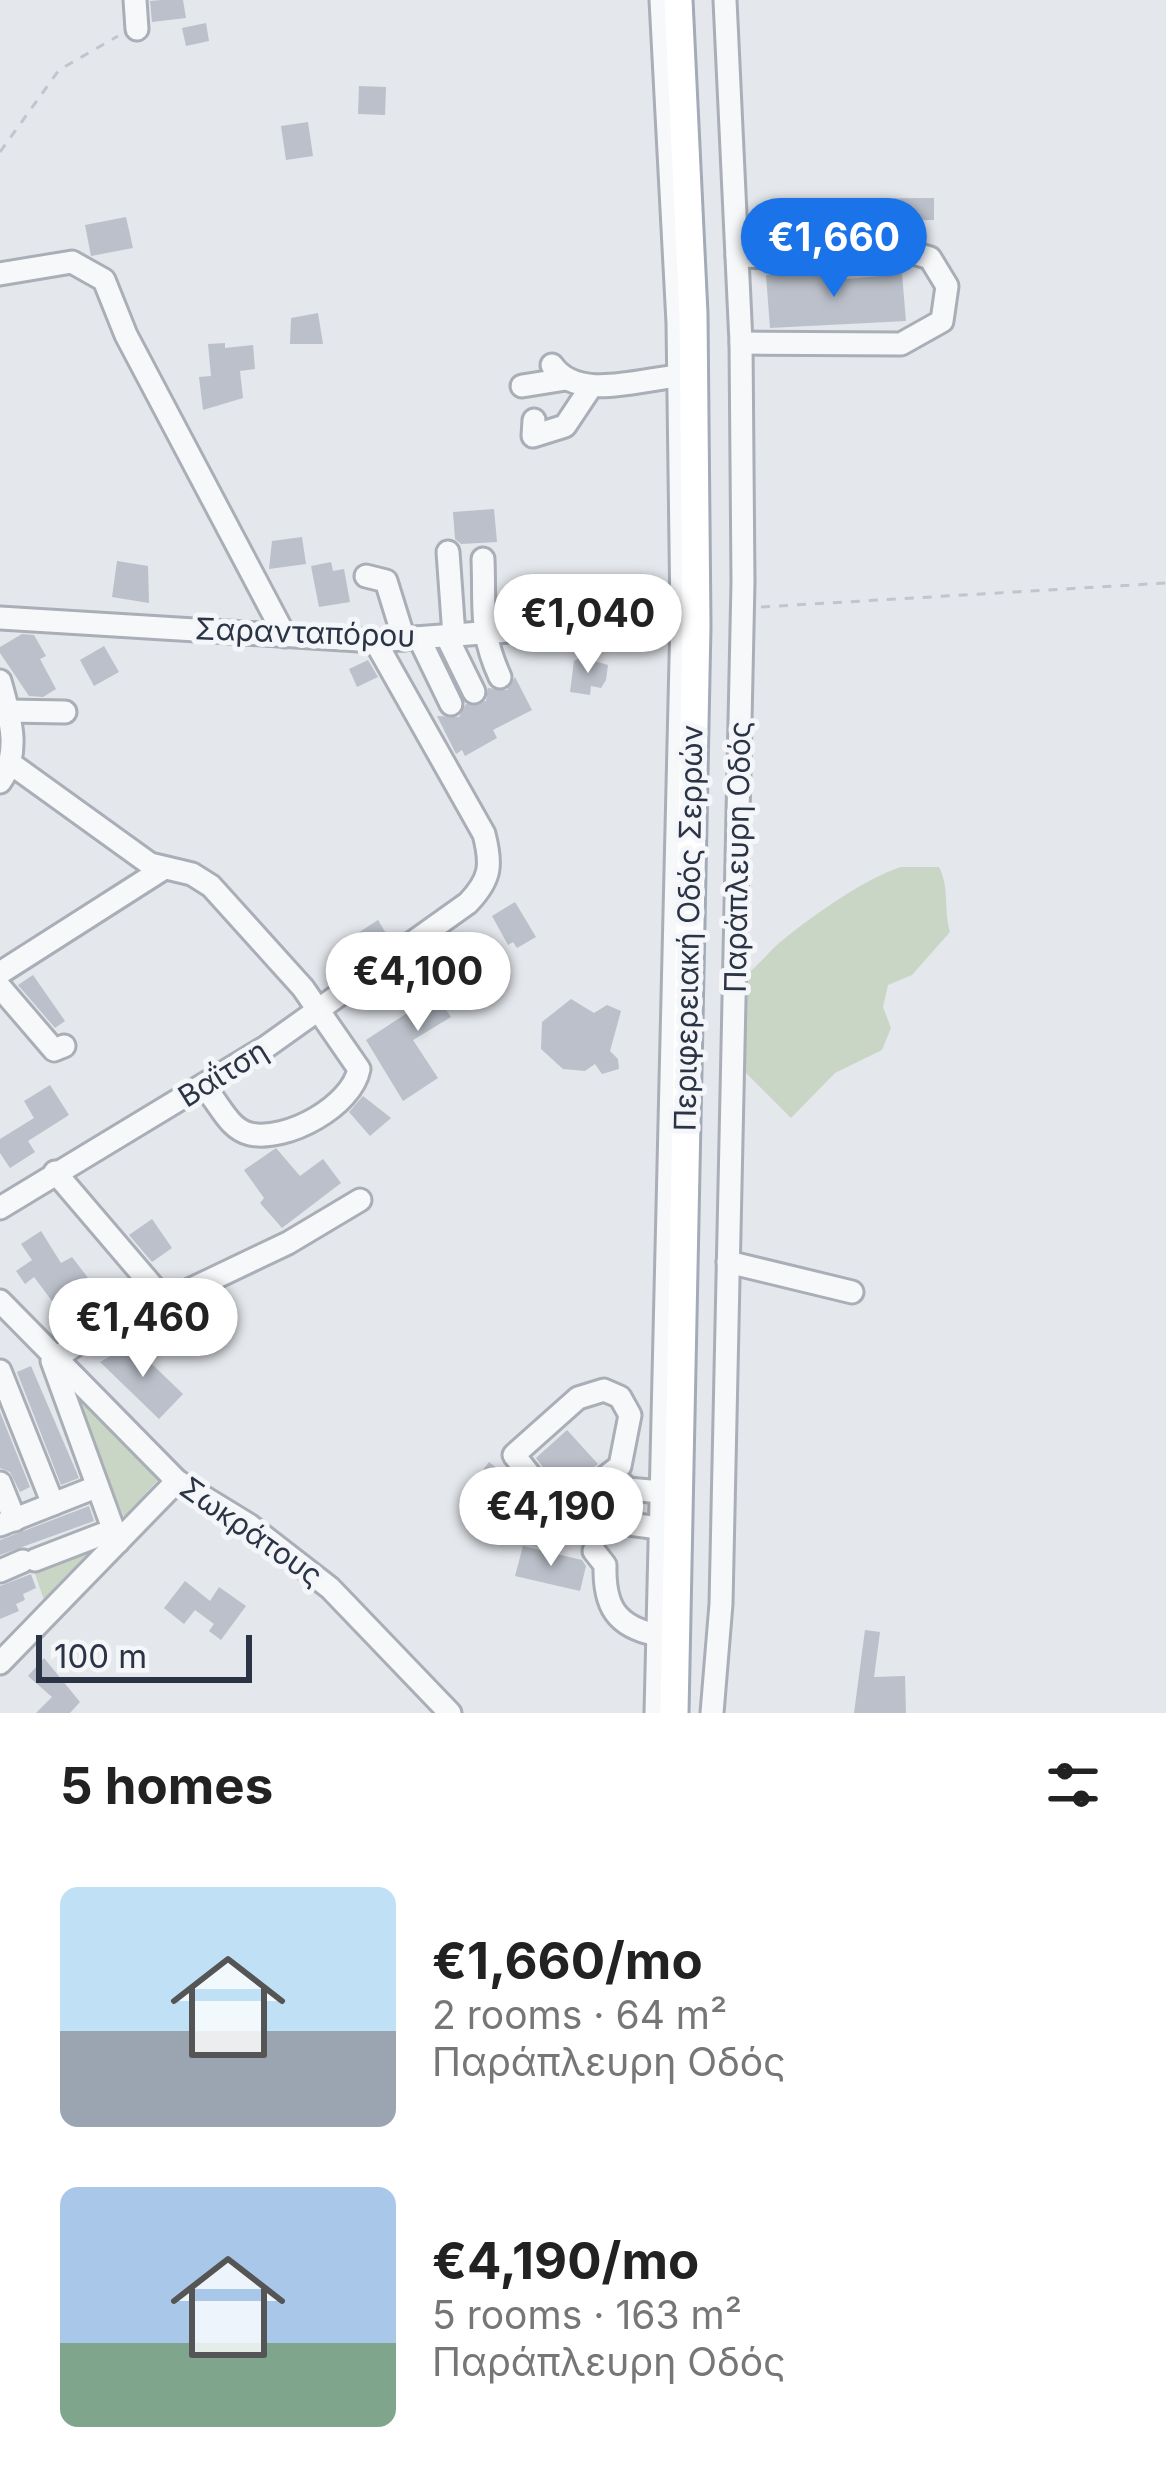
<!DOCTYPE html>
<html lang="en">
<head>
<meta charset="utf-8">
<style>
  body { margin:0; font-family:Inter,sans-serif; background:#f6f6f6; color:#222; height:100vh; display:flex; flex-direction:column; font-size:45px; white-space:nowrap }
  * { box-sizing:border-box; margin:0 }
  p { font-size:39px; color:#767676 }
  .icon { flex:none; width:66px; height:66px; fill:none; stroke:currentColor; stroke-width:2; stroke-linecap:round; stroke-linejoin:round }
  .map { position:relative; height:1713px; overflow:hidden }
  .panel { display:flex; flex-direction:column; background:#fff; flex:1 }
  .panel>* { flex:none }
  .scale { position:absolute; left:36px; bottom:30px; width:216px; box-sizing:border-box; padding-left:12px; border:6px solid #2b3445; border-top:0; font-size:33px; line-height:42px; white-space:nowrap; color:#2b3445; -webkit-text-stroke:9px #f4f6f9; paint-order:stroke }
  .price { position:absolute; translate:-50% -102px; padding:0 27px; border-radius:42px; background:#fff; color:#222; font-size:39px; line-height:78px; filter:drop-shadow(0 3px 6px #0008) }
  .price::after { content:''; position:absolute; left:50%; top:72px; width:36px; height:27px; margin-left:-18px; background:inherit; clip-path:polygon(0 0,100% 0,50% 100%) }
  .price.active { background:#1a73e8; color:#fff }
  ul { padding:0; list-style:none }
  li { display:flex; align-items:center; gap:36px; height:300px; padding:0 60px }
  li span { display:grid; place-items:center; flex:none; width:336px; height:240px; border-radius:18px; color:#555 }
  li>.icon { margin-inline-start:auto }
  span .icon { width:144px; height:144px; fill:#fffc; stroke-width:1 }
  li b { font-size:51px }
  h2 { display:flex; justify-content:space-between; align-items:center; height:144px; padding:0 60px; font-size:51px }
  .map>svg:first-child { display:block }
</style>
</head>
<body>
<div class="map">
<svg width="1166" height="1713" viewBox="0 0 1166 1713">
  <rect width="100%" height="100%" fill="#e4e7ec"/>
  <g fill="#c9d6c5">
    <path d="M901,867H939C950,889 943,908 950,932L912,975L888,985L883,1007L891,1028L882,1050L835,1073L791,1118L738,1065L741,978C759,967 768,951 784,939C815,914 864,879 901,867Z"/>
    <path d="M76,1397L159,1479L124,1517L73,1401Z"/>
    <path d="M110,1537L45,1603L32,1565Z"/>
  </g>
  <g fill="#bbc0ca">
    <path d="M161,0H183L186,18L152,22L150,1Z"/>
    <path d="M206,23L209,41L186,46L182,28Z"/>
    <path d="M359,86L386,87L385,115L358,114Z"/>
    <path d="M308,122L313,156L286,160L281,126Z"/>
    <path d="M934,198V220L799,222V199Z"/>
    <path d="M126,217L133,248L91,256L85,225Z"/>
    <path d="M834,273L835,280L902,274L906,321L770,328L766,275Z"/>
    <path d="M318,313L323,344H290L291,318Z"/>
    <path d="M225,343V348L253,345L255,369L240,371L243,398L203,410L199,377L211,376L208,344Z"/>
    <path d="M494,509L497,542L461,544L455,539L453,512Z"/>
    <path d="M302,537L306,564L269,569L272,541Z"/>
    <path d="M117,561L148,566L149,603L112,597Z"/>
    <path d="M331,562L333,571L344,569L350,602L319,607L311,566Z"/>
    <path d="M22,634L34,635L46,656L40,659L56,689L43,697L29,696L0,653V647Z"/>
    <path d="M104,646L119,672L94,686L80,660Z"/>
    <path d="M581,657L608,665L606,680L601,688L591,686L590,695L570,692L574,661Z"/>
    <path d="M368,660L378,677L357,687L349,669Z"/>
    <path d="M515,677L532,710L493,730L497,738L465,756L462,750L456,754L437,716L459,717L466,704L486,701L488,688L507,690Z"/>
    <path d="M515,902L536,937L517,948L513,942L508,945L492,916Z"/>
    <path d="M378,920L390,940L355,965L341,944Z"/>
    <path d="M461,956L478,983L443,1005L451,1017L413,1040L438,1078L403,1101L366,1040L450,985L440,969Z"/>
    <path d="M33,975L65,1021L55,1028L18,985Z"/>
    <path d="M571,999L594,1013L607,1005L621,1011L610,1051L618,1059L619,1069L602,1074L595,1064L585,1071L563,1069L541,1049L542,1022Z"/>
    <path d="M50,1085L69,1115L28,1141L35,1152L10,1168L0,1153V1139L34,1118L24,1101Z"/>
    <path d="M363,1096L391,1118L370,1136L349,1112Z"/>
    <path d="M276,1148L300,1176L323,1159L341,1183L282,1228L260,1203L264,1198L244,1170Z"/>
    <path d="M152,1219L172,1248L152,1262L129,1235Z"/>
    <path d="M41,1231L61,1263L72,1257L112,1309L73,1329L34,1277L25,1284L16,1271L32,1260L21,1244Z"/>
    <path d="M131,1344L183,1394L159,1419L100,1362Z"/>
    <path d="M31,1366L79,1478L61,1485L17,1372Z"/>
    <path d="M0,1412L30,1487L20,1492L10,1472L0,1468Z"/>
    <path d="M567,1430L598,1464L562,1492L536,1458Z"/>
    <path d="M489,1462L514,1481L503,1494L479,1475Z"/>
    <path d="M89,1506L94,1521L0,1555V1540Z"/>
    <path d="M523,1546L582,1560L586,1566L580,1591L515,1576Z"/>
    <path d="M31,1574L36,1588L23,1594L25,1600L16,1604L19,1611L0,1619V1586Z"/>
    <path d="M185,1581L210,1601L219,1587L246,1606L221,1640L209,1631L214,1624L195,1610L184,1624L164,1608Z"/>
    <path d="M865,1630L880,1632L874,1677L905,1676L906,1713H854Z"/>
    <path d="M44,1658L80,1702L70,1713H36L52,1697L28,1676Z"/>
  </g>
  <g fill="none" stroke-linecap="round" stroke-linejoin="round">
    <g stroke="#a9aeb7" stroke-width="27">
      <g id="minor">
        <path d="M135,0L137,29"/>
        <path d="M737,256L859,259L910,252L930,258L947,286L942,321L901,344L741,343"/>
        <path d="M0,274L72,262L104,280L126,335L285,636"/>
        <path d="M552,365C577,402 641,379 679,376"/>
        <path d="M522,386L566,379"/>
        <path d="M534,420L533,436L565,426L591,387"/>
        <path d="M448,552L454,636"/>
        <path d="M483,559C485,609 479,631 500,677"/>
        <path d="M366,576L386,581L404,639"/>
        <path d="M0,618L375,641L682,618"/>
        <path d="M447,637L474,692"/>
        <path d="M419,638L451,704"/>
        <path d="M0,681C9,714 22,752 0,782"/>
        <path d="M8,711L65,712"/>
        <path d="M10,763L150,864L192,874L211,886L303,988L359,1069C352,1106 287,1142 250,1134C228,1129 219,1102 204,1087"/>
        <path d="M0,973L163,869"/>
        <path d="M0,987L54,1050L64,1046"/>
        <path d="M55,1172L166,1302"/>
        <path d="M0,1208L266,1047L468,903C491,879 492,865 484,834L375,641"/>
        <path d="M728,1262L852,1292"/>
        <path d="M0,1301L177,1481L249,1525L330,1588L450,1713"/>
        <path d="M0,1371L53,1504"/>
        <path d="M604,1390L620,1397L630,1415L620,1466L560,1513L514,1455L578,1398Z"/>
        <path d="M611,1473L628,1489L661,1492"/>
        <path d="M0,1483L15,1520"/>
        <path d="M580,1501L599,1520L659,1528"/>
        <path d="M0,1525L96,1487"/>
        <path d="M118,1542L52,1361L78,1343L288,1243L360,1200"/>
        <path d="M594,1551L605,1565C604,1605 615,1627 658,1635"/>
        <path d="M35,1560L113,1530"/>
        <path d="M0,1571L23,1561"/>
        <path d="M0,1663L177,1481"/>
        <path d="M656,1713L682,618L678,323L661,0"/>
        <path d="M712,1713L721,1604L743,582L741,343L725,0"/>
      </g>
    </g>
    <g stroke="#a3abb8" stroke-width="33">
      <path id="major" d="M674,1713L696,626L693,314L678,0"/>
    </g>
    <g stroke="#c2c5cb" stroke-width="3" stroke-dasharray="9 9" stroke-linecap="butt">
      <path d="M0,152L59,70L118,36"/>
      <path d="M761,607L1166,583"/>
    </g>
    <use href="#minor" stroke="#f7f8fa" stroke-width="21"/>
    <use href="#major" stroke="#fff" stroke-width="27"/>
  </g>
  <g text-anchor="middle" stroke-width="10" stroke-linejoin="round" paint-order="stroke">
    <g font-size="30" fill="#2b3445" stroke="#f4f6f9">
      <text transform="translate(305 633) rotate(2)" y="10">Σαρανταπόρου</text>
      <text transform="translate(738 857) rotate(-89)" y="10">Παράπλευρη Οδός</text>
      <text transform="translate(689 928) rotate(-89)" y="10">Περιφερειακή Οδός Σερρών</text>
      <text transform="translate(223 1074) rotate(-32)" y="10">Βαΐτση</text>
      <text transform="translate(251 1532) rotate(35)" y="10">Σωκράτους</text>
    </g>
  </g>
</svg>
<div class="scale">100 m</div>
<b class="price active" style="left:834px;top:300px">€1,660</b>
<b class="price" style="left:588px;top:676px">€1,040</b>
<b class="price" style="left:418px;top:1034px">€4,100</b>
<b class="price" style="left:143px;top:1380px">€1,460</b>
<b class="price" style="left:551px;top:1569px">€4,190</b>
</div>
<section class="panel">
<h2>5 homes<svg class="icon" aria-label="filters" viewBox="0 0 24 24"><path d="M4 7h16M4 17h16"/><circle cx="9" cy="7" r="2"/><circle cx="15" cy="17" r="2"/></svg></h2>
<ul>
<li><span style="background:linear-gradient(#bfe0f5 60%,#9aa5b1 0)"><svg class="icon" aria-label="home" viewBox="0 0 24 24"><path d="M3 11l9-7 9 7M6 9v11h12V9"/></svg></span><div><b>€1,660/mo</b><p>2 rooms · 64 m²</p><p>Παράπλευρη Οδός</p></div></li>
<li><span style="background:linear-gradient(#a9c7e8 65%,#7fa58c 0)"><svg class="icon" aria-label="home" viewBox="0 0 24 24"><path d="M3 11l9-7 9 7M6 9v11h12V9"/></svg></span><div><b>€4,190/mo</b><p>5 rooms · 163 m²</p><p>Παράπλευρη Οδός</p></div></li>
</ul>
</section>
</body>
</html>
